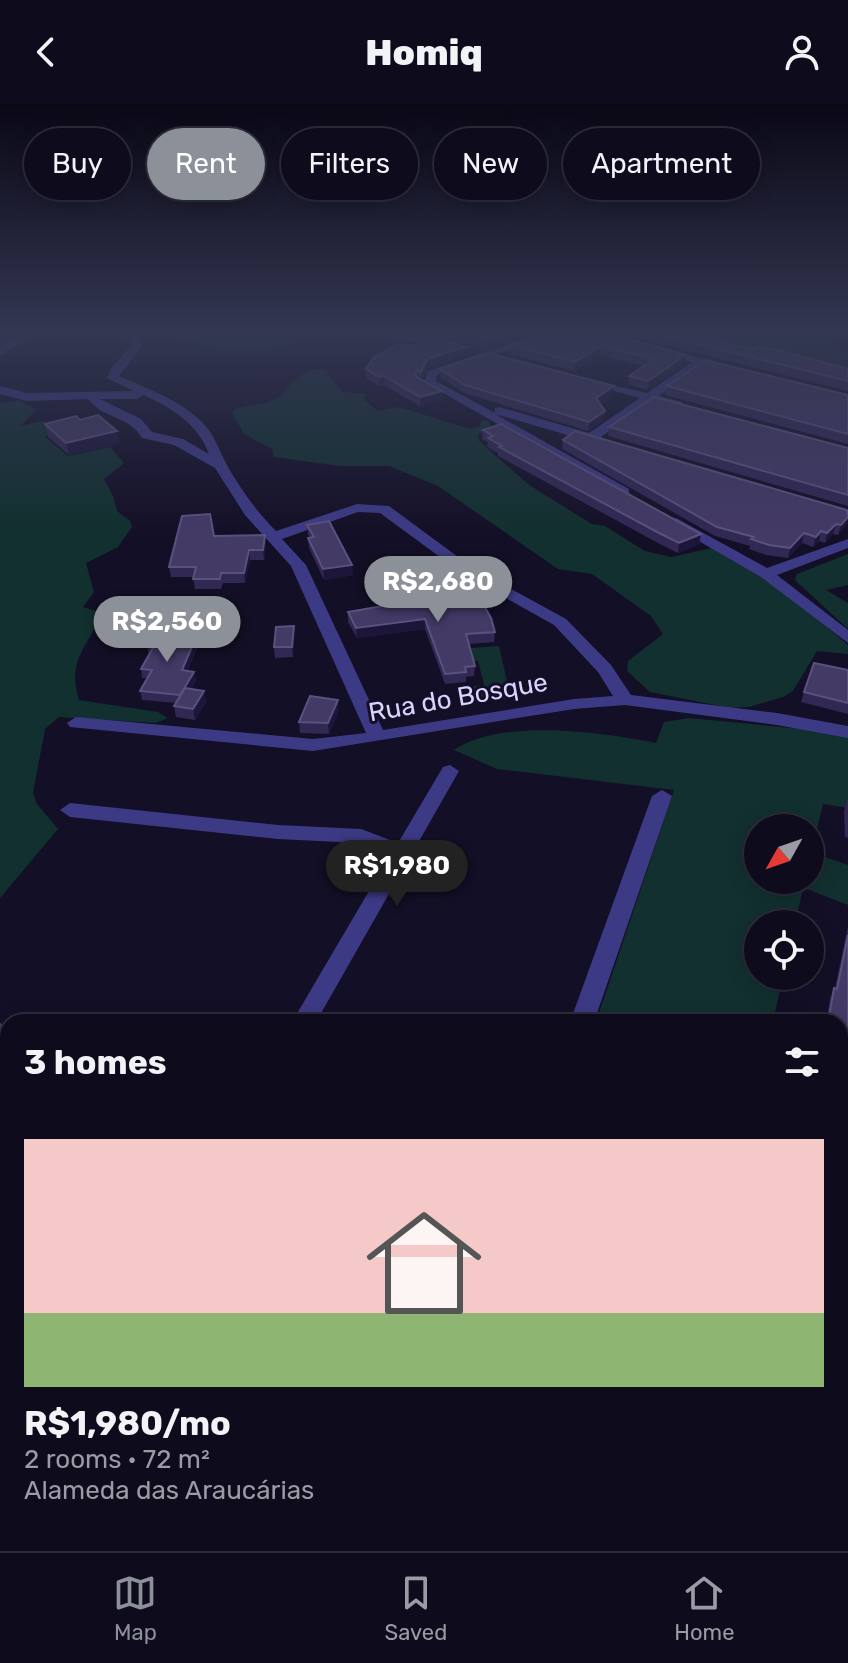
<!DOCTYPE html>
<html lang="en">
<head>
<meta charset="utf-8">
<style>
  body { margin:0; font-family:Rubik,sans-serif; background:#171425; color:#f1f3f6; height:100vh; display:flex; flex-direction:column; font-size:30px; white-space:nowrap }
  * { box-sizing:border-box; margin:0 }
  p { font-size:26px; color:#9b9ba3 }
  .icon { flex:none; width:44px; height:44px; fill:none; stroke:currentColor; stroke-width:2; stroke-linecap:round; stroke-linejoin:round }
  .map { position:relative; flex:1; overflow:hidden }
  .side { position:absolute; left:0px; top:910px; width:848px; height:538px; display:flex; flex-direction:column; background:#0e0b1c; border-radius:24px 24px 0 0; box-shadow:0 4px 20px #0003,0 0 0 2px #2e2b3b }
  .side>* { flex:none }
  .hud { position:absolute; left:24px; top:24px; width:800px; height:72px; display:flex; gap:16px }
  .needle { width:52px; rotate:230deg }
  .fabs { position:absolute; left:744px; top:710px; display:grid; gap:16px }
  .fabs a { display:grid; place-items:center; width:80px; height:80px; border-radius:50%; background:#0e0b1c; box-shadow:0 4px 20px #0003,0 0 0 2px #2e2b3b; font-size:40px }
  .price { position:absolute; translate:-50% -68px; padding:0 18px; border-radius:28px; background:#8c9099; color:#fff; font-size:26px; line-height:52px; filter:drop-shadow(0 2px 4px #0008) }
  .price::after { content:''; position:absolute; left:50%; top:48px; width:24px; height:18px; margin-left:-12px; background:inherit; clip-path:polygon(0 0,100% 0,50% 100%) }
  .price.current { background:#222; color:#fff }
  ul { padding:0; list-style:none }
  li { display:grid; align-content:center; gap:16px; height:424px; padding:0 24px }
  li span { display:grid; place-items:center; height:248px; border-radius:0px; color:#555 }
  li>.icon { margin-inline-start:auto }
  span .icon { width:144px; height:144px; fill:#fffc; stroke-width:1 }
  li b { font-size:34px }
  h2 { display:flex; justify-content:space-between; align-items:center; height:96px; padding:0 24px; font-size:34px }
  .pill { padding:0 28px; border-radius:36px; background:#0e0b1c; box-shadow:0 4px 20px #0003,0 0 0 2px #2e2b3b; font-size:28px; line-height:72px }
  .pill.current { background:#8c9099; color:#fff }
  header { display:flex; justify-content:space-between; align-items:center; height:104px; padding:0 24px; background:#0e0b1c; font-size:36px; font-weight:800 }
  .dock { display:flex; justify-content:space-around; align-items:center; height:112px; border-top:2px solid #2e2b3b; background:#0e0b1c; font-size:22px; color:#9b9ba3 }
  .dock a { display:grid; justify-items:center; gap:4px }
  .dock .current { color:#8c9099 }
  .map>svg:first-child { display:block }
</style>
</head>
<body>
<header><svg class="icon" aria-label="back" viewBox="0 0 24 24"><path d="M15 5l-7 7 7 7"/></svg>Homiq<svg class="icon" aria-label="person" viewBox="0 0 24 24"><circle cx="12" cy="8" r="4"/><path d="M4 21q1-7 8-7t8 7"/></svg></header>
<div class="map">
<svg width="848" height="1447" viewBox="0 0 848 1447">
  <rect width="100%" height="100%" fill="#130f26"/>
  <g fill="#12302f">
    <path d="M152,227H283L281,234L291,239L268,245L228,246Z"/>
    <path d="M666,227H734L745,233L823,237L848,248V270Z"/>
    <path d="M316,265H325L342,288L366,290L364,296L378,307L399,303L470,325L480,322L482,316L488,317L493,324L478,330L479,337L529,381L592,420L605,422L645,447L671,453L712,444L779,483L848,541V550L817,547L793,587L783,593L749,603L730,604L650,588L627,567L628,557L663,530L651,512L592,470L558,465L438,382L389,362H340L274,353L272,345L244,330L232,309L235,305C247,300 264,302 274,296C289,288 293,269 316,265Z"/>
    <path d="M20,296L36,306L20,322L43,317L52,325L45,333L68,352L110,343L124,359L104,375L113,392L117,407L130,417L132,423L118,443L86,459L94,488L83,503L102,509C89,542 66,556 79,596L158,608L168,614L156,619L59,613L45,625L33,689L37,700L58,725L0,794V299Z"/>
    <path d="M848,450V481L826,486L848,499V525L795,476L797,470Z"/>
    <path d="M499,542L511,595L465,597L463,583L484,581L478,557L459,558L456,545Z"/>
    <path d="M689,614L822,627L848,633V704L823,700L810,756V724H758V776H805L795,820H758V872H783L773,918H596L674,686L497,665L454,646C502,614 601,628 656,639L664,618Z"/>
    <path d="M825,753L848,761V801L807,785Z"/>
    <path d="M0,1375L8,1380V1440H85L93,1447H0Z"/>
    <path d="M421,1440H624V1447H419Z"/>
  </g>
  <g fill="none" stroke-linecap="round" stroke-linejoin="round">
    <g fill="#3d3a85" fill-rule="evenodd">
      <path d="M23,227H38L0,252V243Z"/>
      <path d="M113,227H128L138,232L142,242L119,272C148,285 177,295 200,316C215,330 219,347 228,363C242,387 257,408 276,427L357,400L389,402L473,464L566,515L611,561L631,591L777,609L848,622V634L777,621L625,601L574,605L313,647L70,623L67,619L76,613L313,635L366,629L291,462L245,411L215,364L174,341L142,334C130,312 103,315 88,295L27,297L0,290V282L27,289L134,287L107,274L111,265L130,242L129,236ZM143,291C171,303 198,320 209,350L183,335L152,328L141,315L100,295H137ZM358,408L380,409L463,470L554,521L598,568L613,592L574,595L383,626L306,461L282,435Z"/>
      <path d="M377,227L413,232L461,227L413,238Z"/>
      <path d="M549,227H566L446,267L437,271L436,277L495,309V304L499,303L589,329L640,294L585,279V275L647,289L692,258L657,249L655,247L661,244L732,263L726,266L703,261L659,292L682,298V304L651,297L601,333L605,336L599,340L495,310L629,385V391L624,392L424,278L428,267Z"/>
      <path d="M747,227H806L787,233Z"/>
      <path d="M676,414L767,464L848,435V444L777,471L848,526V539L761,473L671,421L669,418Z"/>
      <path d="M450,661L459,667L316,918H292L389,753L359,739L278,735L70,713L60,706L70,699L278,721L361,725L398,739L443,663Z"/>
      <path d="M662,686L672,692L594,918H570L652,692Z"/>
      <path d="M0,919L8,922V945L0,942Z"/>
      <path d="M0,1332L8,1336V1371L0,1368Z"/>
      <path d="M840,1386L848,1387V1419L840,1418Z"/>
      <path d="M56,1440H94L97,1447H59Z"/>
      <path d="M383,1440H417L415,1447H381Z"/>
      <path d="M632,1440H667L664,1447H629Z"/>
    </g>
  </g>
  <g fill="#312854">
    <path d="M445,227H539L488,244L445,235Z"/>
    <path d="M551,227L685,259L647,286L628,280L629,272L644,262L600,251L574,267L510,250L511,241Z"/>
    <path d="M610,227H685L746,244L848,265V287Z"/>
    <path d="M437,234L466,251L427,264L422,275L442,287V296L420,302L384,281L379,282L366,274V265L417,241Z"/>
    <path d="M440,265L613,291L600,300L605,307L604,316L588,327L464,289L440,273Z"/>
    <path d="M667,282L848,291V340L665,291Z"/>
    <path d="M80,316L120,339L69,351L48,333L45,320Z"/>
    <path d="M609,323L848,344V402L608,332Z"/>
    <path d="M483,326L701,430L699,440L678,449L658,439L498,352V349L487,343L488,338L482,335Z"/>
    <path d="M563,336L848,408L847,420L838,431L833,430L825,439L819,437L813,443L802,439L788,454L766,451L749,445L750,442L715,432L562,345Z"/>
    <path d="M307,421L353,471L324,476L309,444L308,434H310L308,431Z"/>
    <path d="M265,431L266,441L264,456H250L245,479H223L221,485H195L193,473H171L169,463L214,432Z"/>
    <path d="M475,486L495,528L494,538L469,540L475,562L474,572L466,573V578L445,580L425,525L357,534L348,518V508Z"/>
    <path d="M294,522L293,553L275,554L274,543Z"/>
    <path d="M172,528L174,535L195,536L197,545L187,567L194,568L196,577L191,585L206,598L195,616L176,613L174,602L176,599L142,596L140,587L147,574H142L141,565L149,551L147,542Z"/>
    <path d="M848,566V610L801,598L804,588Z"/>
    <path d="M339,607L329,630L300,629L299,618Z"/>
    <path d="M847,696H848V734L845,733L844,707Z"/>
    <path d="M848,822V1098L840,1096V918H822L824,912L827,913L830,895L834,884H835Z"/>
  </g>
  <g fill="#1d163a">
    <path d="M513,227H539L488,244V235Z"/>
    <path d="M601,242L600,251L574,267L575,258Z"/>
    <path d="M466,243V251L427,264L421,277V268L427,255Z"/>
    <path d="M686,251L685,259L647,286L648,277Z"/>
    <path d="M384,272V281L379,282V273Z"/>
    <path d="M614,282L613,291L595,303L596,294Z"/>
    <path d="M442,287V296L420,302V293Z"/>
    <path d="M605,307L604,316L588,327L589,318Z"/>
    <path d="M117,327L120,339L69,351L66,339Z"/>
    <path d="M848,413L847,420L838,431L841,421Z"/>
    <path d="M836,420L833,430L825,439L827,429Z"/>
    <path d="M821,427L819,437L813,443L816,433Z"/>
    <path d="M804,429L802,439L788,454L790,444Z"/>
    <path d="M701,430L699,440L678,449L679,439Z"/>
    <path d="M265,431L266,441L264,456L263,446Z"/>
    <path d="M249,446L250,456L245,479L244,469Z"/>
    <path d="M352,461L353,471L324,476L323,465Z"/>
    <path d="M425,515V525L357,534L356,524Z"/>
    <path d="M294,522V533L293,553L292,543Z"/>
    <path d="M195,536L197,545L183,575L182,566Z"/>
    <path d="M194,568L196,577L182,600L180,591Z"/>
    <path d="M204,587L206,598L195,616L193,605Z"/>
    <path d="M338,596L339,607L329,630L328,619Z"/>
  </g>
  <g fill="#433a66" stroke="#5a527e" stroke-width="2">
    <path d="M450,227H513L488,235Z"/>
    <path d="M551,227H599L686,251L648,277L629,272L654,255L601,242L575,258L511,241Z"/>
    <path d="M645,227H685L746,244L755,245L759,242L782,247L848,265V277Z"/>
    <path d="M435,230L437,234L466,243L427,255L421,268L417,267L415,272L442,287L420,293L384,272L379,273L366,265L374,253L396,241H417Z"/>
    <path d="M488,249L614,282L596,294L605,307L589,318L465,281L440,265Z"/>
    <path d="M705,256L848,291V330L667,282Z"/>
    <path d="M654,293L848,344V391L609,323Z"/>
    <path d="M98,311L117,327L66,339L45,320L76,312L80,316Z"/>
    <path d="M501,320L701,430L679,439L659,429L499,343L502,342L488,334L493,332L483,326Z"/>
    <path d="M575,327L847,406L848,413L841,421L836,420L827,429L821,427L816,433L804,429L790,444L769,441L751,435L754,433L717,423L563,336Z"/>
    <path d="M210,410L214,432L265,431L263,446H249L244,469H221L220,475H193L196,463H169L182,412Z"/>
    <path d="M329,417L352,461L323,465L308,434L314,433L307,421Z"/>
    <path d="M475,486L491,514L495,528L466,530L475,562L465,563L466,568L445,570L425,515L356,524L348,508Z"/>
    <path d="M294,522L292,543H274L276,523Z"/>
    <path d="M155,527L172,528L169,534L195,536L182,566L194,568L180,591L140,587L152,566L141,565L154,542H147Z"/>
    <path d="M814,559L848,566V599L804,588Z"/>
    <path d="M185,584L204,587L193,605L174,602Z"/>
    <path d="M310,592L338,596L328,619L299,618Z"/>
    <path d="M848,831V1086L840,1084V918H823L824,912L829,913L834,884L837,885Z"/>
  </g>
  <linearGradient id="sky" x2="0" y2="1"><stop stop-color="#0a0815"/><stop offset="0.53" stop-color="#333752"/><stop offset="1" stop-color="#333752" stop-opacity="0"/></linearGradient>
  <rect width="848" height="430" fill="url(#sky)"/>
  <g text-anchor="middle" stroke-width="6" stroke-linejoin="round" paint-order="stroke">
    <g font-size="26" fill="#d9d4ff" stroke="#130f26">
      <text transform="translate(458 593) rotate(-10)" y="9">Rua do Bosque</text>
    </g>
  </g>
</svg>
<div class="fabs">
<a><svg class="needle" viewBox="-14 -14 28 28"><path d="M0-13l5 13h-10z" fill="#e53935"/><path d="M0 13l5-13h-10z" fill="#9b9ba3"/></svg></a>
<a><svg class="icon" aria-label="locate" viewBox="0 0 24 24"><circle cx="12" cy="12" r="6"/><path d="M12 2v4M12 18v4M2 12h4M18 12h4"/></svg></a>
</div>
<b class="price" style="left:438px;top:520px">R$2,680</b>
<b class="price" style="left:167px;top:560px">R$2,560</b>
<b class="price current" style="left:397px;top:804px">R$1,980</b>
<div class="hud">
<a class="pill">Buy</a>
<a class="pill current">Rent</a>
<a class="pill">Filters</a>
<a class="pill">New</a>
<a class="pill">Apartment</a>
</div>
<section class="side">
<h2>3 homes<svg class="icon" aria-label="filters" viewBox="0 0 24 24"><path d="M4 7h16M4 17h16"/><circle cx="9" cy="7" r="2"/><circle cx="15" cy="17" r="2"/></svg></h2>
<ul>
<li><span style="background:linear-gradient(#f6c9c9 70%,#8fb573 0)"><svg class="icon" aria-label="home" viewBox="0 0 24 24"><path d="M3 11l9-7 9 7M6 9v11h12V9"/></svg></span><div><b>R$1,980/mo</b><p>2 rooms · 72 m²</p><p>Alameda das Araucárias</p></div></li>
</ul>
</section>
</div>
<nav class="dock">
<a class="current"><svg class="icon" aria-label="map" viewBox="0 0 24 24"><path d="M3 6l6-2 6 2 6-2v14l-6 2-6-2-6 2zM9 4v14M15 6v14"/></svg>Map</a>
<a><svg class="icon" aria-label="saved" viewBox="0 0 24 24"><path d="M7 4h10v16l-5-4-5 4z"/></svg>Saved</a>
<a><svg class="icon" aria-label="home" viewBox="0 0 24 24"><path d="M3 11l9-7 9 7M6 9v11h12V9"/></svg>Home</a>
</nav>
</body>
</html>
